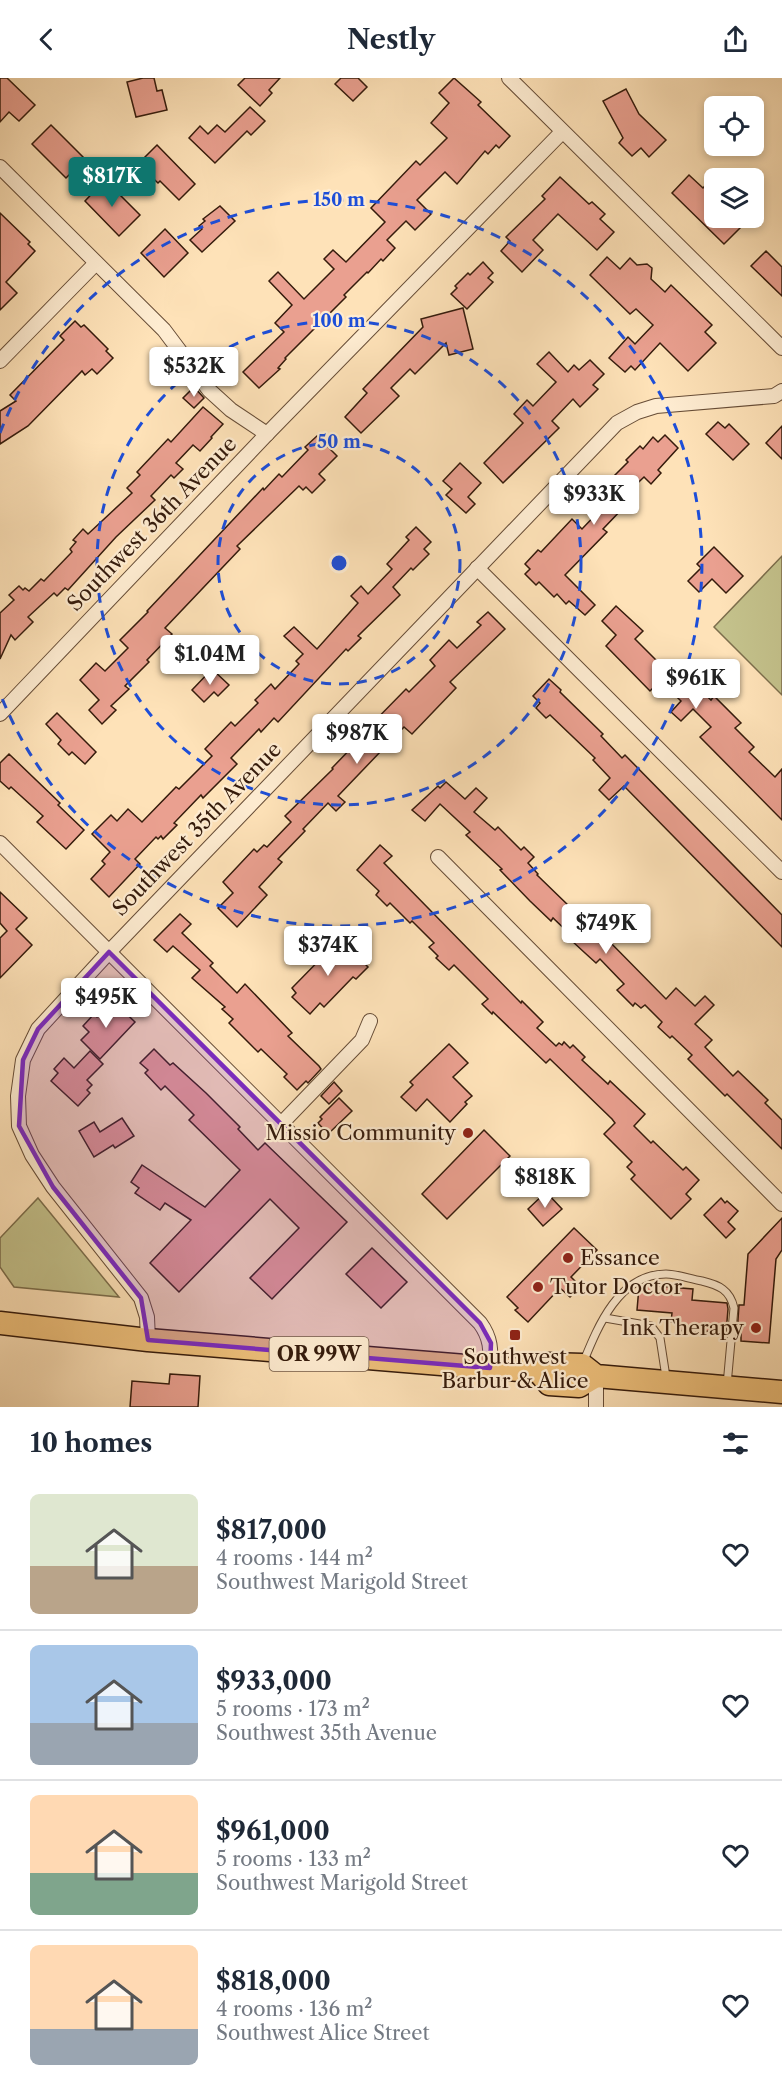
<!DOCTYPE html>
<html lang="en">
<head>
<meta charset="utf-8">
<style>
  body { margin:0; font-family:"Libre Caslon Text",serif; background:#f6f6f7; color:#1f2937; height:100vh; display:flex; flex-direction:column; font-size:22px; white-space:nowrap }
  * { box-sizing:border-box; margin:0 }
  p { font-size:20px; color:#747a83 }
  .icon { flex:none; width:33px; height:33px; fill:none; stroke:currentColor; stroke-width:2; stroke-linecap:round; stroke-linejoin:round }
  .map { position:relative; height:1329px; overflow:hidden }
  .side { display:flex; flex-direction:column; background:#fff; flex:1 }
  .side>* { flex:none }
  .fabs { position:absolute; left:704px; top:18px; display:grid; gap:12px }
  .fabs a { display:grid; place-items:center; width:60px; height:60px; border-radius:9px; background:#fff; box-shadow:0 3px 9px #0003; font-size:30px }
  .price { position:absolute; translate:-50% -51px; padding:0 14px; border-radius:6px; background:#fff; color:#222; font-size:20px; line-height:39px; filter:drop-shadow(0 2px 3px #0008) }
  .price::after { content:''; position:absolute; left:50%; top:36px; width:18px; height:14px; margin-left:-9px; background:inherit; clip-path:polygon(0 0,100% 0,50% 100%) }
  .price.selected { background:#0f766e; color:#fff }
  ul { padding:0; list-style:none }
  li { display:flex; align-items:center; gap:18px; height:150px; padding:0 30px }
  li+li { border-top:2px solid #e0e1e3 }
  li span { display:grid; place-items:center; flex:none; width:168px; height:120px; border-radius:9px; color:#555 }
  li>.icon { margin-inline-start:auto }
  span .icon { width:72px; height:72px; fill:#fffc; stroke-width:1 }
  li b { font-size:26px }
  h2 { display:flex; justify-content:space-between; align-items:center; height:72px; padding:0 30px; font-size:26px }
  header { display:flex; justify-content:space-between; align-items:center; height:78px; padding:0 30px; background:#fff; font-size:27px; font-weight:700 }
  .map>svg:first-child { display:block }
</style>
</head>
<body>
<header><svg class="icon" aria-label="back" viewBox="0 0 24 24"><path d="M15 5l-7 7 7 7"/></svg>Nestly<svg class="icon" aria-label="share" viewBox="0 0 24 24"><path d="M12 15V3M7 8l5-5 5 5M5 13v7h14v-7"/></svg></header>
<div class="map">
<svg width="782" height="1329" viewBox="0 0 782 1329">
  <rect width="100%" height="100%" fill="#fee2b8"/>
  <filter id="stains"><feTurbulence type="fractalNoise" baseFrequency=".00333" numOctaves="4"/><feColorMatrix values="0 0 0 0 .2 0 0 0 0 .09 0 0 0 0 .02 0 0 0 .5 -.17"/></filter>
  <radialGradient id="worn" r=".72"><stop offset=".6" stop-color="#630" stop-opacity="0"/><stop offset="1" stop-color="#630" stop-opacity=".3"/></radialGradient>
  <g fill="#c4c28c" stroke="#7c6e4c" stroke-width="1.5">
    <path d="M782,478V617L714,549Z"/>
    <path d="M38,1120L119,1219L14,1209L0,1189V1160Z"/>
  </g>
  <g fill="#eaa090" stroke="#351b0c" stroke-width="1.5">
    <path d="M0,0H7L35,27L19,43L9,34L0,44Z"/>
    <path d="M143,0H154L157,13L162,12L167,32L136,39L127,4Z"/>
    <path d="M245,0H280L269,12L272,15L260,28L238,7Z"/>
    <path d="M341,0H358L367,9L353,23L335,6Z"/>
    <path d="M454,0L481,24L478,27L510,58L499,70L496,67L488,76L485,73L457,106L445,94L417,122L431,136L415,152L406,143L387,162L395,170L383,183L381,181L368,195L367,194L344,217L346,219L285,280L286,281L278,290L280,291L259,310L243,294L284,254L275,245L292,227L269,203L278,194L304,221L334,191L324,181L333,172L346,184L385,144L371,130L416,83L420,87L447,60L431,45L449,25L439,15Z"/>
    <path d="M626,11L639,36L666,62L649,79L641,70L632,78L619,65L623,60L603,23Z"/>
    <path d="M250,29L265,43L251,57L247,53L215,85L189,60L200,48L208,56L217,47L225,54Z"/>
    <path d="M51,47L85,81L66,100L32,66Z"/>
    <path d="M157,67L195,106L179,122L160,103L158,105L138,86Z"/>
    <path d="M689,97L703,110L714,98V140H732L741,149L724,166L672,115Z"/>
    <path d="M560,99L589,126L592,124L605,136L600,141L614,154L597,172L558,136L533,162L543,172L522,194L501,173L510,163L506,159L545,121L542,118Z"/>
    <path d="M105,102L140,137L119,158L85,123Z"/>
    <path d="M220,128L235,143L202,174L190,162L202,151L199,148L205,143L203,141Z"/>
    <path d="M0,135L30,164L28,166L35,173L6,204L17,215L0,232Z"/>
    <path d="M165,151L188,175L164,199L141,175Z"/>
    <path d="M766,173L782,189V218L751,188Z"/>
    <path d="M607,179L620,191L630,180L637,187L647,186L652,190L651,201L665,214L671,207L712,247L705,254L716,265L688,293L660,265L635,292L631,288L625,294L609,280L628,259L635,266L653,247L636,231L630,236L590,197Z"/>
    <path d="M483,184L493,195L488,200L493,204L467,231L451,216L457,210L455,208L468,195L470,197Z"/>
    <path d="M463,230L473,271L449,277L446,265L415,296L410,291L391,310L399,318L361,355L345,339L367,315L363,311L423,249L421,241Z"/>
    <path d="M75,243L81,249L84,247L108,271L106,273L113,280L97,296L92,291L85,297L82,293L28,348L0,366V333L16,323L10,317L64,262L60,258Z"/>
    <path d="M549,274L568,294L574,287L579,292L590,282L604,296L593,307L598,311L580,329L573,321L552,343L559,350L503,405L484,385L523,345L514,336L527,322L533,328L556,304L537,286Z"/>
    <path d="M194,309L204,320L194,330L183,320Z"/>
    <path d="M203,329L223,346L211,359L212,360L200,373L193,367L176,385L183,391L174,400L171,397L151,418L155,422L116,459L68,512L65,510L57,518L54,515L28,539L33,544L15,562L11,557L0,581V535L14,522L9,517L19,508L23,512L25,510L29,513L41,501L44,503L72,474L70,471L76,464L73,462L83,451L88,456L132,415L127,410L140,397L137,394L168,361L171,364Z"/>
    <path d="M718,344L725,350L729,346L749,366L733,382L706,356Z"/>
    <path d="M782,348V381L766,365Z"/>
    <path d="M665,357L678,370L658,392L661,395L651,406L644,399L618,424L624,429L603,451L607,454L565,497L595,527L585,537L569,523L566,526L557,516L554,519L539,504L536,507L525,496L530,491L525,486L538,472L541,474L572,441L582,451L605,427L595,417L628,384L626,382L640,368L643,371L653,359L658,364Z"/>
    <path d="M317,358L337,378L319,396L325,402L312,415L306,409L303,412L299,408L237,468L240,471L165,550L172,556L147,582L149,584L125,608L129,611L111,628L116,632L102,646L89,632L99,622L80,602L96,585L105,593L128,570L120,562L148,534L147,533L263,410L264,412L279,396L282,399L308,372L305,369Z"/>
    <path d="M460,385L481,405L468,419L475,426L466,435L446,417L452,411L443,403Z"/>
    <path d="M416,449L431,464L424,471L429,476L413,492L411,490L393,509L400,517L358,558L361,560L348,573L346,571L278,644L274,640L261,654L259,651L231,680L237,686L203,720L201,717L174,745L177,747L163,761L161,758L158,761L156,759L135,781L140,786L109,819L91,801L105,786L102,783L110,774L92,756L111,737L117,743L128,731L142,744L176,709L179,711L212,678L205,671L231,644L235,648L258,625L255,622L271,606L275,611L299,586L296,583L303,576L284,558L294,549L317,571L358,525L351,518L361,508L368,516L392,491L387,486L409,462L406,459Z"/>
    <path d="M714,469L743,498L726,515L712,501L699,514L688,503L701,490L697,486Z"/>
    <path d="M616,528L643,553L635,561L672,598L679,591L711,622L714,618L741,645L735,650L754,669L749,674L775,699L782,691V742L700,659L711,649L693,631L681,643L671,634L681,623L660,603L650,613L606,568L616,557L602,543Z"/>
    <path d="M488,534L505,551L450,604L456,610L412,656L404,649L338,718L345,724L336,733L328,725L303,751L305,753L278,781L282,784L259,809L267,817L237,849L218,830L233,815L223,804L254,771L257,774L264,767L267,769L291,744L285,738L333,691L332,690L360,661L358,660L406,611L409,614L435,588L430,582L449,562L457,570L481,547L477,544Z"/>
    <path d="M212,591L229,607L218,618L214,614L204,624L192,612Z"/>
    <path d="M549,601L561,612L560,614L603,656L601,658L622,680L625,677L782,837V869L624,708L609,722L599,712L610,700L593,682L595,680L550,637L546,640L536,630L540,625L533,618Z"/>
    <path d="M57,635L96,674L85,686L72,674L69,677L58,666L61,662L46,646Z"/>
    <path d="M9,676L60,725L58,727L84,752L66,771L37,744L43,738L11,709L9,711L0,703V685Z"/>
    <path d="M446,704L465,721L476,710L487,720L474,734L495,752L498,749L521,772L524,769L534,779L528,785L538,796L537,797L602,860L604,858L666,921L676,910L695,928L705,918L714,927L695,946L712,962L705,969L733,998L738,993L768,1022L765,1025L782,1042V1071L727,1016L725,1018L688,981L692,977L672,958L670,960L658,949L662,944L645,927L641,930L635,925L633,928L617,912L624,906L600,881L596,885L585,875L573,864L575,861L553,840L551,843L530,823L500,792L502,791L466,757L470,754L440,726L425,743L412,732L438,708L440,710Z"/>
    <path d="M380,767L392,778L384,785L521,925L522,923L543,944L537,950L556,968L559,965L562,967L564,964L570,970L573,967L585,979L582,982L608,1006L610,1003L645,1036L634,1048L651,1065L653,1063L683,1092L686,1089L699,1102L686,1116L691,1121L671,1141L631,1101L635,1097L627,1089L632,1084L604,1056L615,1045L612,1041L550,981L546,985L493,934L492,936L482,926L488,921L454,887L449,892L436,880L438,878L429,869L434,865L412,843L410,845L390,825L387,828L376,817L379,813L357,792Z"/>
    <path d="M0,814L27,840L16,851L32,867L0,900V860L7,853L0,845Z"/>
    <path d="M180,836L191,846L182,855L213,885L210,888L237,915L245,906L292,955L288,958L319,988L321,991L308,1005L306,1003L297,1012L284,999L287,996L261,971L258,974L229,945L233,941L222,931L225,929L192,900L200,892L173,868L167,874L154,862Z"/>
    <path d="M340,861L368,889L356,901L353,899L324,929L320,925L310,936L292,919L296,915L292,910Z"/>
    <path d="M113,923L135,944L100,981L81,962L89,954L83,948L94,936L97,939Z"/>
    <path d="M449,966L468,985L453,999L472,1018L465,1024L467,1026L450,1044L427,1021L416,1033L401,1019L413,1007L410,1004Z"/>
    <path d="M154,971L170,987L173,985L206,1015L240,1049L238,1051L258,1072L265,1065L347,1144L272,1221L250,1200L299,1150L270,1121L179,1214L150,1185L191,1142L165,1125L160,1132L135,1115L139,1110L131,1104L142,1087L205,1129L240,1092L189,1042L194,1037L165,1008L161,1012L145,995L148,992L140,985Z"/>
    <path d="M90,973L103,986L87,1002L92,1007L87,1012L90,1015L78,1028L51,1003L58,995L54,991L64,980L74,990Z"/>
    <path d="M334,1004L342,1013L329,1026L321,1018Z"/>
    <path d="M339,1020L352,1033L328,1056L318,1045L322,1041L320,1039Z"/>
    <path d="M122,1040L134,1058L115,1070L113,1067L94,1079L79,1053L94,1044L100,1054Z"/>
    <path d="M484,1052L510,1078L447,1141L422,1116Z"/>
    <path d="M539,1095L549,1104L539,1115L529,1105Z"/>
    <path d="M546,1114L562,1131L543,1148L528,1131Z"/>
    <path d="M721,1120L725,1125L727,1123L738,1133L728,1144L735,1151L726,1160L704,1137Z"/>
    <path d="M782,1140V1172L776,1181L769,1265L741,1263V1256H737L739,1227H744L748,1176Z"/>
    <path d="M574,1150L597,1172L571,1199L580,1208L570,1219L560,1210L528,1244L515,1232L518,1230L507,1219Z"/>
    <path d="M372,1170L407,1204L381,1230L346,1196Z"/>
    <path d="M645,1207L693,1211L692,1222L727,1225L728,1231L726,1255L706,1253V1255L676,1252L677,1245L671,1244L672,1235L637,1232L639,1209Z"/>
    <path d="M170,1296L200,1298L198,1329H130L132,1303L169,1306Z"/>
  </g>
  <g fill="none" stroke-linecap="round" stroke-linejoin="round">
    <g stroke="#674d37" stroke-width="9">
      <g id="service">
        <path d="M605,1240L651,1248L660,1260L666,1299"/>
        <path d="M583,1285C598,1248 619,1196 666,1196C677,1196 690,1201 702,1203C719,1207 730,1212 734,1230L727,1307"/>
      </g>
    </g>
    <g stroke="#674d37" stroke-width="16">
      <g id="minor">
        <path d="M509,0L782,270"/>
        <path d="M0,89L164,252L209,312L231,332L267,356"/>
        <path d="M0,283L96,185"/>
        <path d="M477,490L782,794"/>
        <path d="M0,636L267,356L562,54"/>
        <path d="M0,765L480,1245C491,1260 491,1272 490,1290"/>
        <path d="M438,779L782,1126"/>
        <path d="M282,1045L362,962L370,943"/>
        <path d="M148,1262L147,1239L141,1220L53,1109L32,1077L19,1048L18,1018L23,982L38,951L109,874L617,345L637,334L656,328L774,318L782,313"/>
        <path d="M596,1329V1298"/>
      </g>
    </g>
    <g stroke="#351b0c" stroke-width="25">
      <g id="primary">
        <path d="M0,1245L148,1262L490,1290L538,1293L549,1286L582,1287L596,1298L782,1314"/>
        <path d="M538,1293L549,1306L579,1308L596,1298"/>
      </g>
    </g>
    <use href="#service" stroke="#feecd1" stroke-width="7"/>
    <use href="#minor" stroke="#feecd1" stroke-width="14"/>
    <use href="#primary" stroke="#efc17c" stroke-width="22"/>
  </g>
  <path fill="#7b2cbf" fill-opacity="0.2" stroke="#7b2cbf" stroke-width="4.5" stroke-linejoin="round" d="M109,874L480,1245L491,1265L490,1290L148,1262L141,1220L53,1109L19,1048L23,982L38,951Z"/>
  <g fill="none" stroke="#1d4ed8" stroke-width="3" stroke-dasharray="10 8">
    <circle cx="339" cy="485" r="121"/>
    <circle cx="339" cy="485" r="242"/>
    <path d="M0 355A363 363 0 1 1 0 615"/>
  </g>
  <g fill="#8f2418" stroke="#feecd1" stroke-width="2">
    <circle cx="468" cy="1055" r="6"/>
    <circle cx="568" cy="1180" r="6"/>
    <circle cx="538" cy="1209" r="6"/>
    <circle cx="756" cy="1250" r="6"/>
    <rect x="509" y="1251" width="12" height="12" rx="3"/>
  </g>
  <g text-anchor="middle" stroke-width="4.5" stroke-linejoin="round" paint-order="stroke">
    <rect fill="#feecd1" stroke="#715a47" stroke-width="1.5" x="269.5" y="1259" width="99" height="34" rx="4.5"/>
    <g font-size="20" font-weight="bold" fill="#351b0c">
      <text x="319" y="1283">OR 99W</text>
    </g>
    <g font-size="21" fill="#351b0c" stroke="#feecd1">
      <text transform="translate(152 446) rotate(-46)" y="7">Southwest 36th Avenue</text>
      <text transform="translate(197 751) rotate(-46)" y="7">Southwest 35th Avenue</text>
    </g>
    <g font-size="21" fill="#351b0c" stroke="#feecd1" text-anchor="end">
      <text x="456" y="1062">Missio Community</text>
      <text x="580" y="1187" text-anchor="start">Essance</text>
      <text x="550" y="1216" text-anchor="start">Tutor Doctor</text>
      <text x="744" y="1257">Ink Therapy</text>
      <text x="515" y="1286" text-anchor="middle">Southwest<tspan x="515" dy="24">Barbur &amp; Alice</tspan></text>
    </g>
  </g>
  <circle cx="339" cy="485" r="9" fill="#1d4ed8" stroke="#feecd1" stroke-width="3"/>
  <g font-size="18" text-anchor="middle" font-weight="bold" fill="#1d4ed8" stroke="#feecd1" stroke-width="4.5" stroke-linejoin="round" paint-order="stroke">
    <text x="339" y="128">150 m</text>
    <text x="339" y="249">100 m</text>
    <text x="339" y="370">50 m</text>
  </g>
  <rect width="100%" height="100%" filter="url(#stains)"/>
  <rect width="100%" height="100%" fill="url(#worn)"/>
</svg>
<div class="fabs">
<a><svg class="icon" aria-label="locate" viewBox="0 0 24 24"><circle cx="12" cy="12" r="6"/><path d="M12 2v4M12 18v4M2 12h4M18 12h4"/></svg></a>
<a><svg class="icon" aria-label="layers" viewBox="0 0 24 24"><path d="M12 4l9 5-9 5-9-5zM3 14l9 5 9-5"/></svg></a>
</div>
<b class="price selected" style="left:112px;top:130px">$817K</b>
<b class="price" style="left:194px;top:320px">$532K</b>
<b class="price" style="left:594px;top:448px">$933K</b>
<b class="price" style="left:210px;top:608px">$1.04M</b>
<b class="price" style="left:696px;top:632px">$961K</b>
<b class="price" style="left:357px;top:687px">$987K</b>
<b class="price" style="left:606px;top:877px">$749K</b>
<b class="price" style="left:328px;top:899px">$374K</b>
<b class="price" style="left:106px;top:951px">$495K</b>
<b class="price" style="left:545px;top:1131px">$818K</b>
</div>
<section class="side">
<h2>10 homes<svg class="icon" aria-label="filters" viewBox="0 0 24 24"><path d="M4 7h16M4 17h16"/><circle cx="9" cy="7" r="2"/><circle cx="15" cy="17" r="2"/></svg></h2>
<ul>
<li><span style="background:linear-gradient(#dfe7d0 60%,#b9a48a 0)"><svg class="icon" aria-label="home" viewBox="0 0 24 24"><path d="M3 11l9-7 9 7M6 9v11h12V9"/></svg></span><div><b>$817,000</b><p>4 rooms · 144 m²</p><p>Southwest Marigold Street</p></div><svg class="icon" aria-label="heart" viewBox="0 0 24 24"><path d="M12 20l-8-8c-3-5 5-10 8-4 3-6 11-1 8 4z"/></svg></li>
<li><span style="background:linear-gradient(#a9c7e8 65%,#9aa5b1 0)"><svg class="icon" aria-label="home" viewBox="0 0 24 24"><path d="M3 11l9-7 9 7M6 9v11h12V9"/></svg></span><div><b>$933,000</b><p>5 rooms · 173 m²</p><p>Southwest 35th Avenue</p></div><svg class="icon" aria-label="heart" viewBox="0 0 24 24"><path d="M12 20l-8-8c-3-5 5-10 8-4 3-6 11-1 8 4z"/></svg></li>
<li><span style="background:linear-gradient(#ffd9b3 65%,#7fa58c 0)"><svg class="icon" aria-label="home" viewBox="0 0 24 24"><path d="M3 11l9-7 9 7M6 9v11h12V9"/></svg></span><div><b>$961,000</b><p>5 rooms · 133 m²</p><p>Southwest Marigold Street</p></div><svg class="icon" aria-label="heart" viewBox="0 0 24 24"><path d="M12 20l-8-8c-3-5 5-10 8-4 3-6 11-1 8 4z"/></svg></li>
<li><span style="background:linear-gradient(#ffd9b3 70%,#9aa5b1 0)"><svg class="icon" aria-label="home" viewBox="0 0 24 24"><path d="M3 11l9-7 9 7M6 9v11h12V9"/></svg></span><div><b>$818,000</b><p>4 rooms · 136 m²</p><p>Southwest Alice Street</p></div><svg class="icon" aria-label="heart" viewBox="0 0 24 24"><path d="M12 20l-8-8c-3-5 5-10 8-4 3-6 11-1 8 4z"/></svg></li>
</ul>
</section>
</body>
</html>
